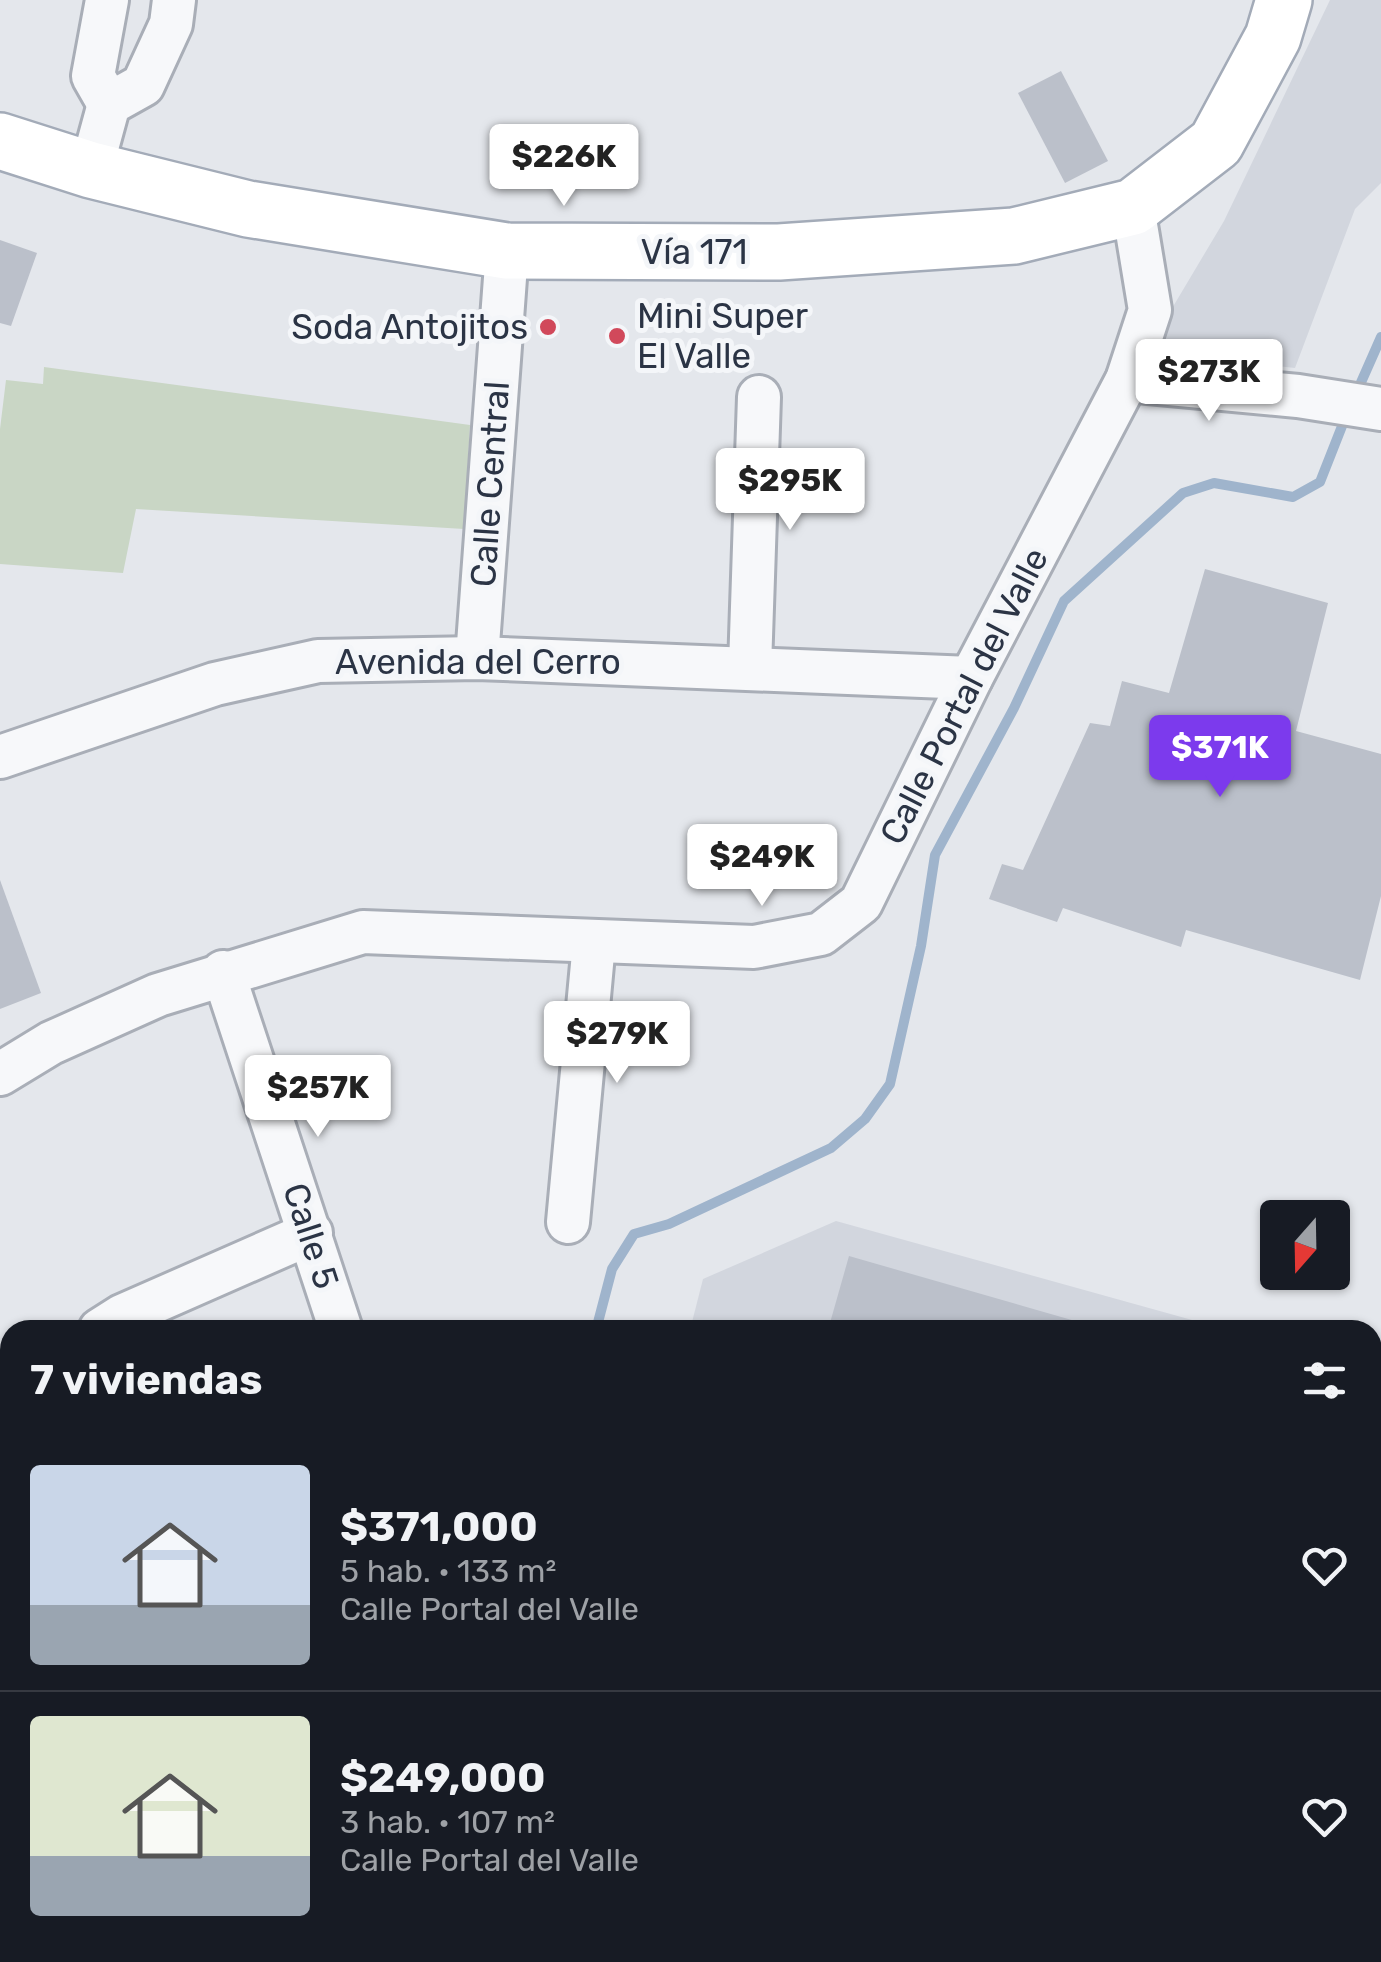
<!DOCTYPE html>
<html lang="es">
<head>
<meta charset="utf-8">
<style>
  body { margin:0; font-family:Rubik,sans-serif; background:#242831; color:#f1f3f6; height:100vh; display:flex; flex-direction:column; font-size:38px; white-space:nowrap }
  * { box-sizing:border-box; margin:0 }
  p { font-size:32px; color:#9ea1a6 }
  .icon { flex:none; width:55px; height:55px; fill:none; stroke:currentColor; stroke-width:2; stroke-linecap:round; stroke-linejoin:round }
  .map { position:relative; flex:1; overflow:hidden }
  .sheet { position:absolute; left:0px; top:1320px; width:1382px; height:642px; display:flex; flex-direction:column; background:#171b24; border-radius:30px 30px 0 0; box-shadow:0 2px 8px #0004 }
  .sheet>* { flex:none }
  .needle { width:65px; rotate:200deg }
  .buttons { position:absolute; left:1260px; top:1200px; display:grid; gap:20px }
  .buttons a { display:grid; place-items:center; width:90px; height:90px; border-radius:10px; background:#171b24; box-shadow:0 2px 8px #0004; font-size:50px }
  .price { position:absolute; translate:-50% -85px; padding:0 22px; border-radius:10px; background:#fff; color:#222; font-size:32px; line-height:65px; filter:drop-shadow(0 2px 5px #0008) }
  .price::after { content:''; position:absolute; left:50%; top:60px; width:30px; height:22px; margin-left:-15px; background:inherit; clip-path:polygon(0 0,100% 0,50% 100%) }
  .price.selected { background:#7c3aed; color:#fff }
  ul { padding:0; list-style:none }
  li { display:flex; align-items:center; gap:30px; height:250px; padding:0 30px }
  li+li { border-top:2px solid #363941 }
  li span { display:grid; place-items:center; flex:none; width:280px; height:200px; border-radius:10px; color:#555 }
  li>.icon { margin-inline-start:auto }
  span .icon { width:120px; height:120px; fill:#fffc; stroke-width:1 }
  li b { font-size:42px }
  h2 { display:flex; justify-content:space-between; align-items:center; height:120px; padding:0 30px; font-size:42px }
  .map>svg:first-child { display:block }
</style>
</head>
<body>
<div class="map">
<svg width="1381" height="1962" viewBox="0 0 1381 1962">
  <rect width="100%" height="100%" fill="#e4e7ec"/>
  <g fill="#d2d6de">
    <path d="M1330,0H1381V183L1355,209L1295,368L1146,352L1224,221Z"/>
    <path d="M836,1221L1228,1330H690L703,1279Z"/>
    <path d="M1373,1370L1381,1372V1962H1138L1139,1952H1372Z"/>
  </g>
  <g fill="#c9d6c5">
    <path d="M44,367L470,425L464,529L136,509L123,573L0,564V429L6,380L43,384Z"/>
    <path d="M796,1952L1139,1953L1138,1962H787Z"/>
  </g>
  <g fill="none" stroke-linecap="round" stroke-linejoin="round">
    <g stroke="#9fb4cc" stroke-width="10">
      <path d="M1355,396L1381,337"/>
      <path d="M596,1330L612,1269L634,1234L669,1224L831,1148L865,1119L890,1084L921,946L935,855L1014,708L1064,601L1183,493L1214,483L1293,497L1320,482L1346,416"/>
      <path d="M224,1962L233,1952"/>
    </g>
  </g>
  <g fill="#bbc0ca">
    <path d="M1061,71L1108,161L1065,183L1018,93Z"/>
    <path d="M0,240L37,253L11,326L0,323Z"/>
    <path d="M1205,569L1328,603L1296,731L1381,754V896L1360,980L1186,930L1181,947L1063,908L1057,922L989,899L1002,864L1023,870L1090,723L1110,726L1122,681L1169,693Z"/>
    <path d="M0,880L41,993L0,1009Z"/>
    <path d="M849,1256L1103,1329V1330H828Z"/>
    <path d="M1372,1398L1381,1400V1544L1372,1542Z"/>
    <path d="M1372,1657L1381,1659V1793L1372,1790Z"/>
    <path d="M1372,1838L1381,1840V1962H1282L1252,1954L1372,1952Z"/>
  </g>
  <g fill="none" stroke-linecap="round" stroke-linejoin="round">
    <g stroke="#a9aeb7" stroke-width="48">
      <g id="minor">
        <path d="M107,0L93,76L109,104"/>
        <path d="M91,170L109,104L143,85L171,24L174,0"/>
        <path d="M1127,380L1298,396L1381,409"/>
        <path d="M477,658L507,251"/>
        <path d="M750,667L759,397"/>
        <path d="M0,757L215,684L318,661L477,658L971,678"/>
        <path d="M223,972L341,1330"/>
        <path d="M0,1074L51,1043L158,995L363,932L754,947L821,934L861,903L971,678L1127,380L1150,310L1133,207"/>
        <path d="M568,1222L594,943"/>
        <path d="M100,1330L122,1316L311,1233"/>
        <path d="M0,1397L10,1390"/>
        <path d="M1372,1598L1381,1600"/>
        <path d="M0,1703L10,1696"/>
        <path d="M637,1952L658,1962"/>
        <path d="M765,1962L773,1952"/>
      </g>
    </g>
    <g stroke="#a3abb8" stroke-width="60">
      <path id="major" d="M0,141L91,170L248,209L507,251L779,252L1014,236L1133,207L1216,143L1273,37L1284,0"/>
    </g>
    <use href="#minor" stroke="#f7f8fa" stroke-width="42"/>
    <use href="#major" stroke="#fff" stroke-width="55"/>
  </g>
  <g fill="#d1495b" stroke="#f4f6f9" stroke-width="4">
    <circle cx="548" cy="327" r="10"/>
    <circle cx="617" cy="336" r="10"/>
  </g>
  <g text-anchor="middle" stroke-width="10" stroke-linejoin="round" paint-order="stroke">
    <g font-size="35" fill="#2b3445" stroke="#f4f6f9">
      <text x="694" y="264">Vía 171</text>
      <text transform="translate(490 484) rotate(-86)" y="12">Calle Central</text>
      <text x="478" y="674">Avenida del Cerro</text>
      <text transform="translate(964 696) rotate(-63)" y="12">Calle Portal del Valle</text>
      <text transform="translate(311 1236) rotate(72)" y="12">Calle 5</text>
    </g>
    <g font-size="35" fill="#2b3445" stroke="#f4f6f9" text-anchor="start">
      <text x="637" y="328">Mini Super<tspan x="637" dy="40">El Valle</tspan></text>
      <text x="528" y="339" text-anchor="end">Soda Antojitos</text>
    </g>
  </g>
</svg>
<div class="buttons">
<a><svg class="needle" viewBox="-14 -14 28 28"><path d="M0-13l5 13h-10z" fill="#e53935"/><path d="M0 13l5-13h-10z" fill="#9ea1a6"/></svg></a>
</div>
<b class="price" style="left:564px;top:209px">$226K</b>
<b class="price" style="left:1209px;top:424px">$273K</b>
<b class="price" style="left:790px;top:533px">$295K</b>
<b class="price selected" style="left:1220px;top:800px">$371K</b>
<b class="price" style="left:762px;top:909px">$249K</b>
<b class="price" style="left:617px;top:1086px">$279K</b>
<b class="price" style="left:318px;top:1140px">$257K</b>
<section class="sheet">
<h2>7 viviendas<svg class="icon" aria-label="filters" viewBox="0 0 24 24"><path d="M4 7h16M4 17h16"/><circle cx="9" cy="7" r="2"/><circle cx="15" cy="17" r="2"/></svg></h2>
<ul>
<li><span style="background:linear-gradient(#c9d6e8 70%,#9aa5b1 0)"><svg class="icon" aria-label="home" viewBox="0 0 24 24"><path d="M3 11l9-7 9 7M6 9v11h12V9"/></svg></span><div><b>$371,000</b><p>5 hab. · 133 m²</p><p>Calle Portal del Valle</p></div><svg class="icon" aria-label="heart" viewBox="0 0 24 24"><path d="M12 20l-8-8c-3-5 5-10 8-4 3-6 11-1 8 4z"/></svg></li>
<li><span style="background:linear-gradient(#dfe7d0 70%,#9aa5b1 0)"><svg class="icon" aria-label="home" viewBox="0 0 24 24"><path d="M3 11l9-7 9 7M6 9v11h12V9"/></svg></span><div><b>$249,000</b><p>3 hab. · 107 m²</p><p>Calle Portal del Valle</p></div><svg class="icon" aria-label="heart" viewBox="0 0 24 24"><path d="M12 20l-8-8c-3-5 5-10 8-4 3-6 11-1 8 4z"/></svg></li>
</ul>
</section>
</div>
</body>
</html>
